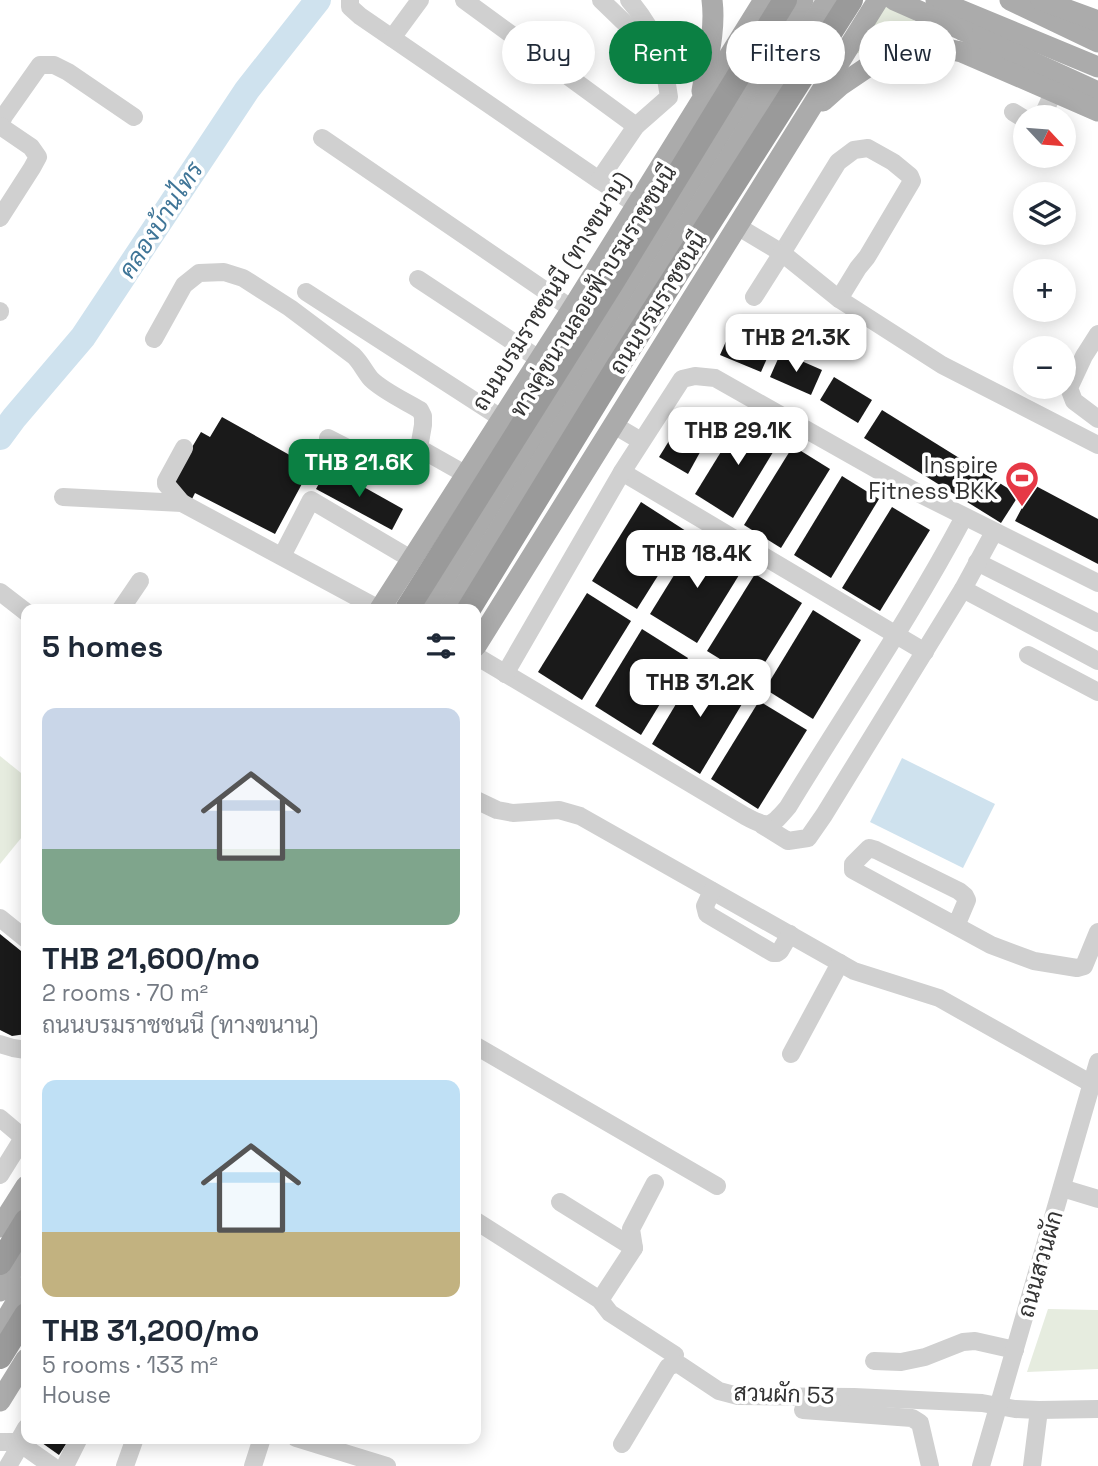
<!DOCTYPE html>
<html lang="en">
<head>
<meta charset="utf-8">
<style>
  body { margin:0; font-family:"Space Grotesk",Sarabun,sans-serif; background:#f6f6f7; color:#1f2937; height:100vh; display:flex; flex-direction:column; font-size:26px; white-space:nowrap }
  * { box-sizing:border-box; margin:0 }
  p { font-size:23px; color:#747a83 }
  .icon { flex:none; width:38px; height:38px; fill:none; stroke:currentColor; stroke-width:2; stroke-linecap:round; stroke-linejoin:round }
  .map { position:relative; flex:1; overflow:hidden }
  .drawer { position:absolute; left:21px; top:604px; width:460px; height:840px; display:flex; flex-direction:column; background:#fff; border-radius:14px; box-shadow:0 4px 18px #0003 }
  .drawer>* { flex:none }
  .hud { position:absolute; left:502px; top:21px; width:490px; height:63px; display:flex; gap:14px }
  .needle { width:46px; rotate:116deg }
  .controls { position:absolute; left:1013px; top:105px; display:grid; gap:14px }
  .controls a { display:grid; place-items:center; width:63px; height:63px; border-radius:50%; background:#fff; box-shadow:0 4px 18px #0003; font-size:35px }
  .price { position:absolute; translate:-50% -60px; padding:0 16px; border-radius:14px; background:#fff; color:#222; font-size:23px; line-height:46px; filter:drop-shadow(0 2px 4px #0008) }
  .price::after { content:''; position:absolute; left:50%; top:42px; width:21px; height:16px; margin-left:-10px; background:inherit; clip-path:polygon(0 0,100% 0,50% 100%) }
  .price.selected { background:#0b8043; color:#fff }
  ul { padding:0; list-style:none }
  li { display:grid; align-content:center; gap:14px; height:371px; padding:0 21px }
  li span { display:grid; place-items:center; height:217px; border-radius:14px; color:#555 }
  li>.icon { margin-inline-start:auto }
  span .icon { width:126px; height:126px; fill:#fffc; stroke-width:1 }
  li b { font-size:30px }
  h2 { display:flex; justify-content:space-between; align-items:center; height:84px; padding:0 21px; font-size:30px }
  .chip { padding:0 24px; border-radius:32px; background:#fff; box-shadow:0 4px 18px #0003; font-size:24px; line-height:63px }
  .chip.selected { background:#0b8043; color:#fff }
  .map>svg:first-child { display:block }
</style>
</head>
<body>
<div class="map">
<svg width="1098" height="1466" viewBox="0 0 1098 1466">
  <rect width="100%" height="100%" fill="#fff"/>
  <g fill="#e6ecdf">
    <path d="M887,0H916L914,24L920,35L869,51L849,55Z"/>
    <path d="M0,756L26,777V832L0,864Z"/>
    <path d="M1048,1309L1098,1310V1369L1027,1372Z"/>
  </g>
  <path fill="#cfe2ee" d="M902,758L995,804L963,868L870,822Z"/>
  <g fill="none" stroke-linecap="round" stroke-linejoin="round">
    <path stroke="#cfe2ee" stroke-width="26" d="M0,437L14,418L83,337L247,90L318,0"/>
  </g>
  <g fill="#1a1a1a">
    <path d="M731,330L772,347L761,372L720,355Z"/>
    <path d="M781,352L822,370L811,395L770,377Z"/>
    <path d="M834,377L872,400L858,423L820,400Z"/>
    <path d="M882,410L1019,495L1001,523L864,438Z"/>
    <path d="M743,416L781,439L733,518L695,494Z"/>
    <path d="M222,417L311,467L275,534L195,493L191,501L168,488L201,432L210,437Z"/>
    <path d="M682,420L709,436L688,474L659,457Z"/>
    <path d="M793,446L830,469L781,548L744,525Z"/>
    <path d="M328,467L403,509L392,530L316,489Z"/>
    <path d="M842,476L879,499L831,578L794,555Z"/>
    <path d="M1034,485L1098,519V564L1015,521Z"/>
    <path d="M641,502L686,531L637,609L592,581Z"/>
    <path d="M892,507L930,530L880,611L842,588Z"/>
    <path d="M697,538L744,567L697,643L650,614Z"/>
    <path d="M755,574L802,603L754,680L707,651Z"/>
    <path d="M587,593L631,621L582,700L538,672Z"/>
    <path d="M813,610L861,640L813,719L765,689Z"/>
    <path d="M642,629L688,658L641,735L595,706Z"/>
    <path d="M700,664L748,694L700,774L652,744Z"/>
    <path d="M759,701L807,730L758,809L711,779Z"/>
    <path d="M0,934L26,955V1034L12,1036L0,1030Z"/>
    <path d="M35,1438H70L59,1455Z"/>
  </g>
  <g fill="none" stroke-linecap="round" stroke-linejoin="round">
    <g stroke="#d0d0d0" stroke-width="18">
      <path d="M350,0V7L360,16L599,180L636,126L669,97C663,57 657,32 629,0"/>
      <path d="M464,0L636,126"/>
      <path d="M601,0L658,55"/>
      <path d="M392,38L420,0"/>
      <path d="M1013,112L1026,120"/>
      <path d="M1042,117L1054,91"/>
      <path d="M0,125L4,116L40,65H54L68,72L134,117"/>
      <path d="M0,126L31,147L38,157L32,168L0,218"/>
      <path d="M322,138L572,309"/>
      <path d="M599,180L637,205"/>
      <path d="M737,226L782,253L838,162L854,150L868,148L893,162L910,176L912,181L867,257L858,268L839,299"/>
      <path d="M418,279L539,359"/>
      <path d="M306,292L501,418"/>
      <path d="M754,297L782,253L839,299L942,365L1098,445"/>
      <path d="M0,311V312"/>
      <path d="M1098,334L1084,356L1069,388L1074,401L1098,419"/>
      <path d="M154,339L184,285L199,273L224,272L243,278L290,308L354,356C361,363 365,372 371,379C383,391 405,401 420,410L423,416V425L419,448L403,464L392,468L381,465L328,438"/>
      <path d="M614,425L641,441"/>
      <path d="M419,448L465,474"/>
      <path d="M622,472L925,652"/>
      <path d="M63,497L182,503L379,609"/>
      <path d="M182,503L166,484V481L184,448"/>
      <path d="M282,556L311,500L411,559"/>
      <path d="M977,562L1098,623"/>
      <path d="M963,589L1098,661"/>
      <path d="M0,592L26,612"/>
      <path d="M121,609L140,581"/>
      <path d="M1028,655L1098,692"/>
      <path d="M476,656L745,816C769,829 771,827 788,807C847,710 911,617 964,517"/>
      <path d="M505,674L622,472L682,379L695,376L715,378L920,494L1098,583"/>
      <path d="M476,800L497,810L513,813L559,810L580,816L854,971L939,998L1092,1084"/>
      <path d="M762,825L788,841L808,838L824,815L963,589L994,532"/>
      <path d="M712,891L705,906L707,914L773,953H777L780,951L790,934"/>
      <path d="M0,918L26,939"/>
      <path d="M956,926L967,900L965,896L959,891L876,850L869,848L853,864V870L991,945L1034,961L1077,968L1084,966L1098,932"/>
      <path d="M0,1044L13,1048L26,1050"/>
      <path d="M476,1046L717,1186"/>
      <path d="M791,1054L840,963"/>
      <path d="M0,1118L26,1140"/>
      <path d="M0,1175L23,1138"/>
      <path d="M1062,1188L1098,1199"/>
      <path d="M560,1202L634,1248"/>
      <path d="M476,1221L600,1300L610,1313L675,1355"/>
      <path d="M600,1300L634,1248L631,1229L655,1183"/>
      <path d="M874,1361L901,1362L925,1357L963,1342L975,1341L1015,1350"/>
      <path d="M803,1410L912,1418L920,1423L930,1466"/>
      <path d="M296,1438L387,1466"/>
      <path d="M0,1442H18L26,1428"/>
      <path d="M18,1442L52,1466"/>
      <path d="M622,1444L668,1367L675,1364L680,1365L719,1391L738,1396L854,1397L982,1403L1015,1409L1039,1410L1098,1409"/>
      <path d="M8,1466L21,1444"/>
      <path d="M65,1466L79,1438"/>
      <path d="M125,1466L135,1438"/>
      <path d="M253,1466L262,1438"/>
      <path d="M981,1466L1098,1062"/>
      <path d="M1032,1466L1039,1410"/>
    </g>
    <g stroke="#ababab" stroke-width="21">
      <path d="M936,0L1098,67"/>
      <path d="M1010,0L1098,42"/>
      <path d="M1041,0L1098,21"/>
      <path d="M962,30L1098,92"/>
      <path d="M702,91C707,62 716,30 712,0"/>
      <path d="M823,101L841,85L875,62L918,50L941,48L962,52L1098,111"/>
      <path d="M380,609L572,309L764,0"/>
      <path d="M426,609L803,0"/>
      <path d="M450,609L827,0"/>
      <path d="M476,646L878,0"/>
      <path d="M0,1227L26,1186"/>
      <path d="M0,1291L26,1248"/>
      <path d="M0,1329L26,1286"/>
      <path d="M0,1401L26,1359"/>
    </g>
    <g stroke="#9a9a9a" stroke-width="24">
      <path d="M407,609L613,281L785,0"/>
      <path d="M469,609L618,366L851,0"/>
      <path d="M0,1263L26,1221"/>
      <path d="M0,1357L26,1315"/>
    </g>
    <path stroke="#ababab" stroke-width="21" d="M894,0L962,30"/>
  </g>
  <defs>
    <g id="stadium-pin" transform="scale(1.75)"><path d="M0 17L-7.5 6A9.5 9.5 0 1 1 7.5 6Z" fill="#e63946" stroke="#fff"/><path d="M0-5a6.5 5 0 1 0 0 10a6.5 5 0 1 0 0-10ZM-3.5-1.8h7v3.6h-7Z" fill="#fff"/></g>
  </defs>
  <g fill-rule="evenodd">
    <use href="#stadium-pin" x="1022" y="478"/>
  </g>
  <g text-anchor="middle" stroke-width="7" stroke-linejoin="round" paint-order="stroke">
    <g font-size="23" fill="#333" stroke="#fff">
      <text transform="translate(551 291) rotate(-58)" y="8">ถนนบรมราชชนนี (ทางขนาน)</text>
      <text transform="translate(593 291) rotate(-58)" y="8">ทางคู่ขนานลอยฟ้าบรมราชชนนี</text>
      <text transform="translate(658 303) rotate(-58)" y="8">ถนนบรมราชชนนี</text>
      <text transform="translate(1040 1264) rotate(-74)" y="8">ถนนสวนผัก</text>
      <text transform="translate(784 1394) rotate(2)" y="8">สวนผัก 53</text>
    </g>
    <g font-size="23" fill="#333" stroke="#fff" text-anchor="end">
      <text x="998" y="473">Inspire<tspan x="998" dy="26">Fitness BKK</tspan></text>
    </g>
    <g font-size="24" font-style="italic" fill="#3f7597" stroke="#fff">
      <text transform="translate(161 220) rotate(-57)" y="8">คลองบ้านไทร</text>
    </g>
  </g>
</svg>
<div class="controls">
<a><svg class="needle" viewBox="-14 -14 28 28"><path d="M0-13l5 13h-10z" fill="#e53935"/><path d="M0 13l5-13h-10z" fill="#747a83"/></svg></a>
<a><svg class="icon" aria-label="layers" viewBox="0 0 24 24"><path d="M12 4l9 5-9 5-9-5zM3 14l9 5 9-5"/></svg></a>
<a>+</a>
<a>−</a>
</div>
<b class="price" style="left:796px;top:374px">THB 21.3K</b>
<b class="price" style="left:738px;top:467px">THB 29.1K</b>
<b class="price selected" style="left:359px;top:499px">THB 21.6K</b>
<b class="price" style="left:697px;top:590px">THB 18.4K</b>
<b class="price" style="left:700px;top:719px">THB 31.2K</b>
<div class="hud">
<a class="chip">Buy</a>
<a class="chip selected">Rent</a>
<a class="chip">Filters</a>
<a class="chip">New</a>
</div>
<section class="drawer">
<h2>5 homes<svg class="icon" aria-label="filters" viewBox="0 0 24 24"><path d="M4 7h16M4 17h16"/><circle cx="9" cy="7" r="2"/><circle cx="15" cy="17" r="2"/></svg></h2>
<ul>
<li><span style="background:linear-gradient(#c9d6e8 65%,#7fa58c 0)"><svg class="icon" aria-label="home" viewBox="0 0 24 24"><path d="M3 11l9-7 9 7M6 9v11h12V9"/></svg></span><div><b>THB 21,600/mo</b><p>2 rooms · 70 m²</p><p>ถนนบรมราชชนนี (ทางขนาน)</p></div></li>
<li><span style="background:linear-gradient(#bfe0f5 70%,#c2b280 0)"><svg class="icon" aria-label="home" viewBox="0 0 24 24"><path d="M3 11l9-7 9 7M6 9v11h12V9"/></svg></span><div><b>THB 31,200/mo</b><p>5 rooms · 133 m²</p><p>House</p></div></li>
</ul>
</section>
</div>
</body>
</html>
